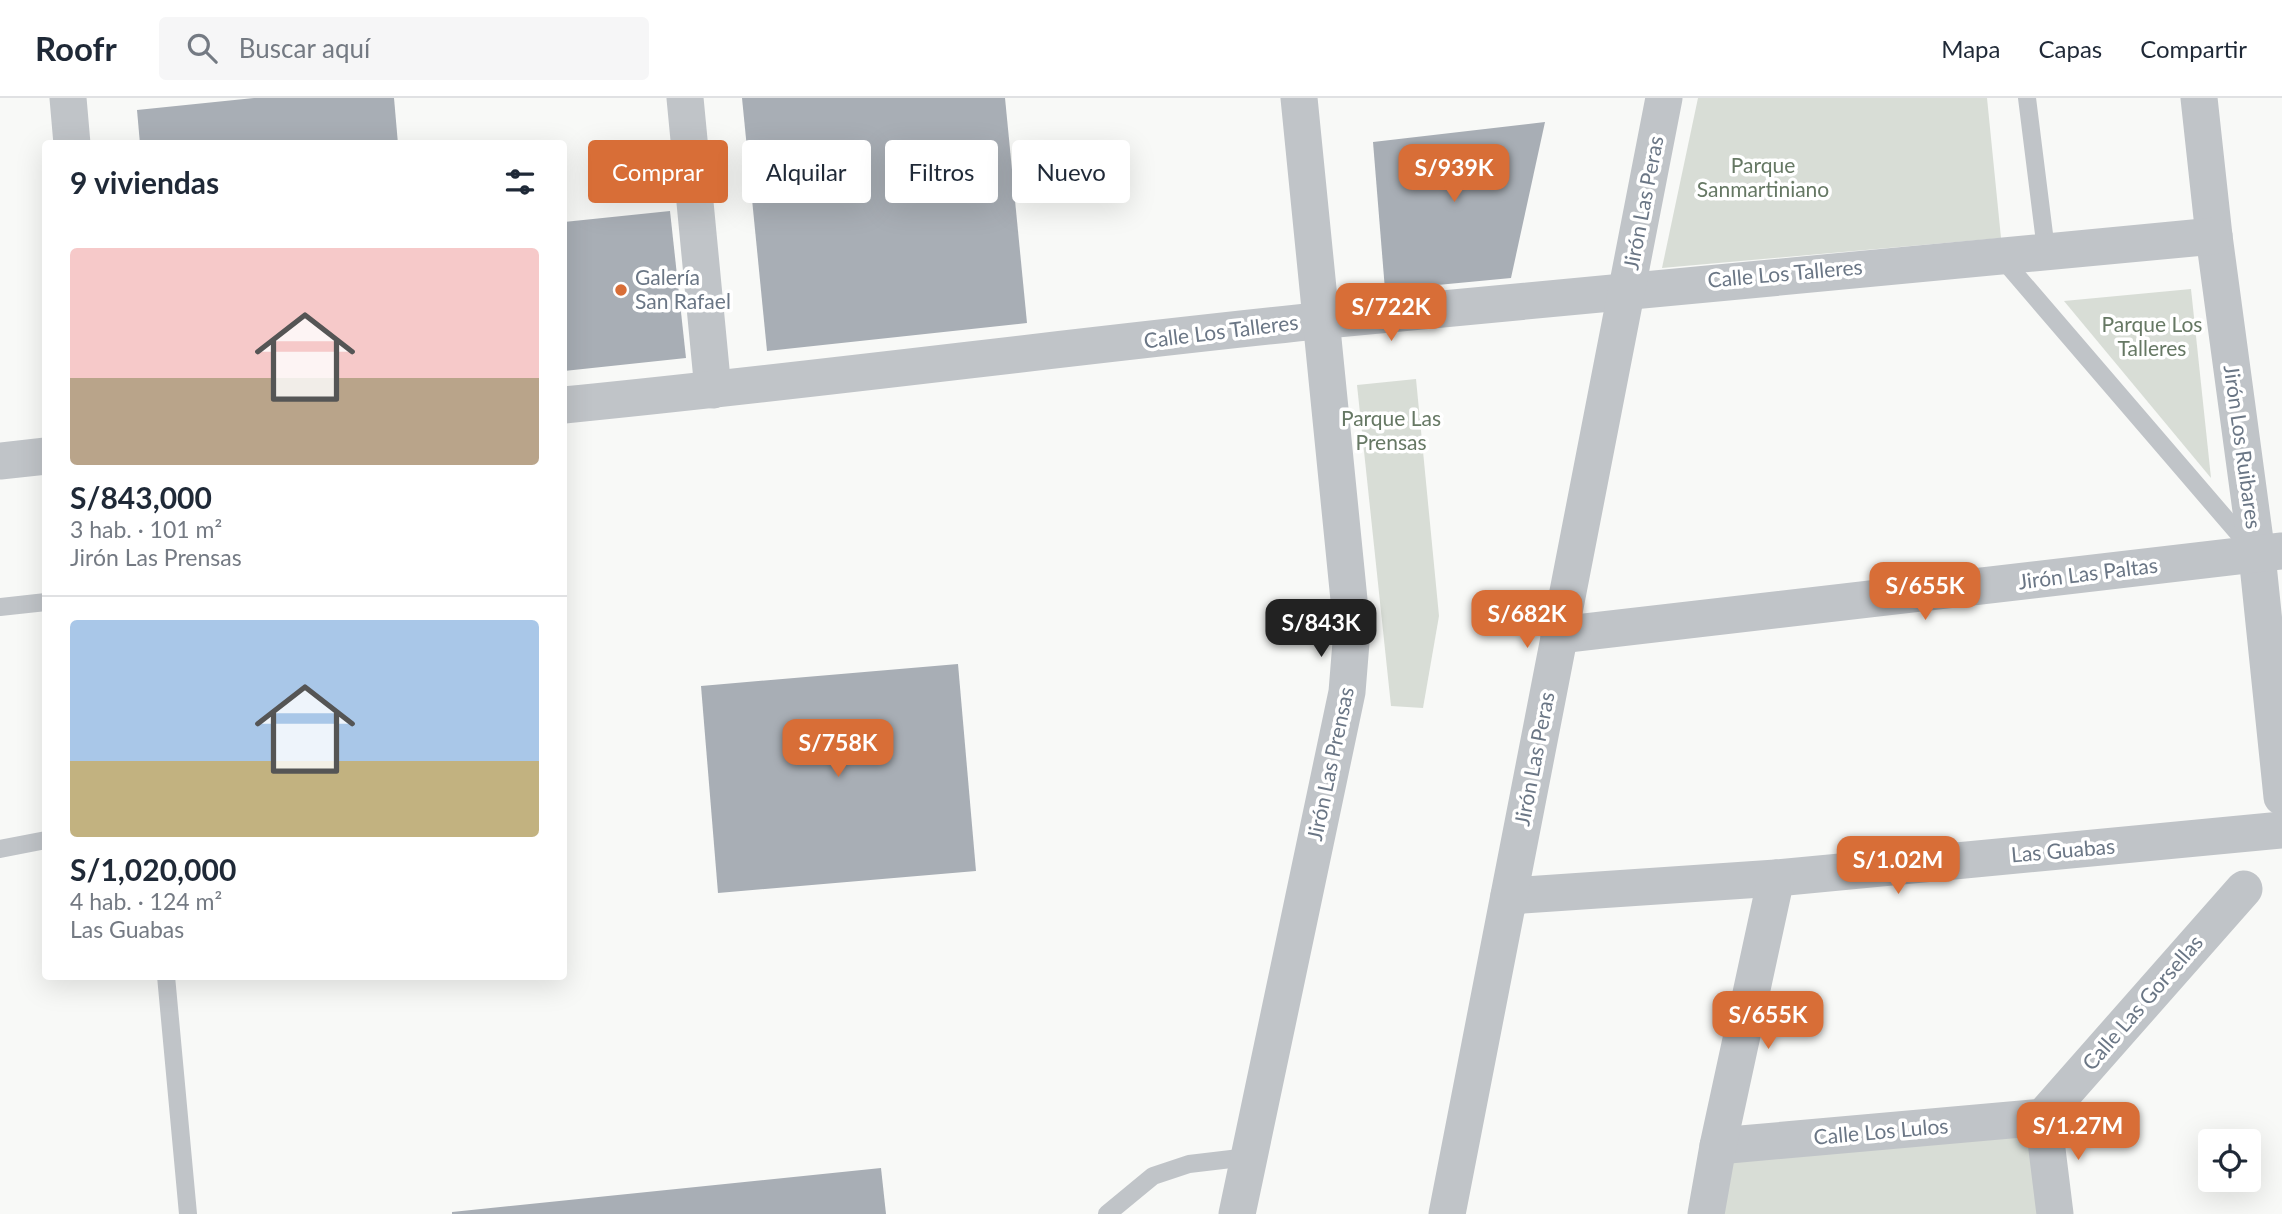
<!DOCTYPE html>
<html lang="es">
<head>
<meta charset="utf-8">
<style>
  body { margin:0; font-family:Lato,sans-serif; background:#f6f6f7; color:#1f2937; height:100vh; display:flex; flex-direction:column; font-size:26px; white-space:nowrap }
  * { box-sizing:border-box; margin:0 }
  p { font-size:23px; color:#747a83 }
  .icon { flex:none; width:38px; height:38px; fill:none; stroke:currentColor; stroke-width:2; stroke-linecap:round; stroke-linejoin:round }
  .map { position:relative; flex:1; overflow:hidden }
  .panel { position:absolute; left:42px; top:42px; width:525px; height:840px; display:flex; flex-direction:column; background:#fff; border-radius:7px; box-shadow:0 7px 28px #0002 }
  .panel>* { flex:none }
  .banner { position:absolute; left:588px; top:42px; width:665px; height:63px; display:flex; gap:14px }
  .buttons { position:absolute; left:2198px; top:1031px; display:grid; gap:14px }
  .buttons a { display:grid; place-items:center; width:63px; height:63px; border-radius:7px; background:#fff; box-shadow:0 7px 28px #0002; font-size:35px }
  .price { position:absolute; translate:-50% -60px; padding:0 16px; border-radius:14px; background:#d86e37; color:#fff; font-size:23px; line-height:46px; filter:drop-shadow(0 2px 4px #0008) }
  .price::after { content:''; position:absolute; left:50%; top:42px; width:21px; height:16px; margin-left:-10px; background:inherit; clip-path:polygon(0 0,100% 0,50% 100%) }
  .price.active { background:#222; color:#fff }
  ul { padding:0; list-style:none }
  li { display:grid; align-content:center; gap:14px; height:371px; padding:0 28px }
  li+li { border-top:2px solid #e0e1e3 }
  li span { display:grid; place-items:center; height:217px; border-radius:7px; color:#555 }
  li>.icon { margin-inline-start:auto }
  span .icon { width:126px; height:126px; fill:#fffc; stroke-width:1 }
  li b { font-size:30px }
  h2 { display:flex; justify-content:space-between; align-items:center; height:84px; padding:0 28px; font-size:30px }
  .pill { padding:0 24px; border-radius:7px; background:#fff; box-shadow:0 7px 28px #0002; font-size:24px; line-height:63px }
  .pill.active { background:#d86e37; color:#fff }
  header { display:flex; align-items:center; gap:42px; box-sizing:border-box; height:98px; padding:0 35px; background:#fff; border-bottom:2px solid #e0e1e3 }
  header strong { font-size:33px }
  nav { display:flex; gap:38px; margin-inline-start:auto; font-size:24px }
  .search { width:490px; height:63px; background:#f6f6f7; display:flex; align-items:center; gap:18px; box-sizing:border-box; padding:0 24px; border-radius:7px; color:#747a83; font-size:26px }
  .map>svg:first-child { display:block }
</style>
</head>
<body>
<header>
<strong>Roofr</strong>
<div class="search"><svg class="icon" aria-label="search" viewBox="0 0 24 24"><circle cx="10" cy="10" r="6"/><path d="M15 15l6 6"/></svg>Buscar aquí</div>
<nav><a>Mapa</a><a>Capas</a><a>Compartir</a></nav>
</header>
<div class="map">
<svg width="2282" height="1116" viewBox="0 0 2282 1116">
  <rect width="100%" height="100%" fill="#f8f9f7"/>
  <g fill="#d8ddd6">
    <path d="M1698,0H1987L2001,140L1662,170Z"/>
    <path d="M2191,191L2211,380L2064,203Z"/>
    <path d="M1416,281L1439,518L1423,610L1391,608L1357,287Z"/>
    <path d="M2035,1030L2043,1116H1715L1725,1058Z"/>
  </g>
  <g fill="#a8aeb5">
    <path d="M254,0H394L398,46H140L137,12Z"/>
    <path d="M742,0H1005L1027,225L767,253Z"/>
    <path d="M1545,24L1511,180L1385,192L1373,44Z"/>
    <path d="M670,113L686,260L564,273V124Z"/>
    <path d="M958,566L976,773L718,795L701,588Z"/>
    <path d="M881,1070L886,1116H452V1114Z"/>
  </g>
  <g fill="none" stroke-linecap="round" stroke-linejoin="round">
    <g stroke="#c0c4c8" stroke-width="18">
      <path d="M2027,0L2046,152"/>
      <path d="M1999,157L2250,449"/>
      <path d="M0,509L46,504"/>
      <path d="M0,751L46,742"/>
      <path d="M166,878L188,1116"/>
      <path d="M1107,1116L1153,1078L1189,1066L1248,1059"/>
    </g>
    <g stroke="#c0c4c8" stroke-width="37">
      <path d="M68,0L72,46"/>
      <path d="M685,0L713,292"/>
      <path d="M2199,0L2214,138L2257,457L2282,699"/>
      <path d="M564,307C818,282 1071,248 1326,222C1622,192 1918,164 2214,138"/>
      <path d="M0,363L46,358"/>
      <path d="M1559,537L2282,453"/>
      <path d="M1509,798L1776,780L2282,732"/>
      <path d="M2043,1019L2244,791"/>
      <path d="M2043,1019L2055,1116"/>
      <path d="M1718,1048L2043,1019"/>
      <path d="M1237,1116L1347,594L1352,532L1299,0"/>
      <path d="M1447,1116L1664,0"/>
      <path d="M1706,1116L1718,1048L1776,780"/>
    </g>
  </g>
  <circle fill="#d86e37" stroke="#fff" stroke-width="2.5" cx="621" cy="192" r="7"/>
  <g text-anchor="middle" stroke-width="7" stroke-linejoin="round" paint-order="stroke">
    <g font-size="21" fill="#667864" stroke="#fff">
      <text x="1763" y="75">Parque<tspan x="1763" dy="24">Sanmartiniano</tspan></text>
      <text x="2152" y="234">Parque Los<tspan x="2152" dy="24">Talleres</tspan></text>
      <text x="1391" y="328">Parque Las<tspan x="1391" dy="24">Prensas</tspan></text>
    </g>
    <g font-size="21" fill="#6a7685" stroke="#fff">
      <text transform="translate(1644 105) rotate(-79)" y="7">Jirón Las Peras</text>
      <text transform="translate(1785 176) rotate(-5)" y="7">Calle Los Talleres</text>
      <text transform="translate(1221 234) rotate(-7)" y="7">Calle Los Talleres</text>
      <text transform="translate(2242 349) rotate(82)" y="7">Jirón Los Ruibares</text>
      <text transform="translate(2088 476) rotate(-7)" y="7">Jirón Las Paltas</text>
      <text transform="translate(1535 661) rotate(-79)" y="7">Jirón Las Peras</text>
      <text transform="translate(1331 666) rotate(-78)" y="7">Jirón Las Prensas</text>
      <text transform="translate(2063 753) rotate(-5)" y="7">Las Guabas</text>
      <text transform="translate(2143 905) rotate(-49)" y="7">Calle Las Gorsellas</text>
      <text transform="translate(1881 1034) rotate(-5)" y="7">Calle Los Lulos</text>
    </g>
    <g font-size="21" fill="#6a7685" stroke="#fff" text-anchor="start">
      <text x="635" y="187">Galería<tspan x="635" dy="24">San Rafael</tspan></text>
    </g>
  </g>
</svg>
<div class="buttons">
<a><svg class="icon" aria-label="locate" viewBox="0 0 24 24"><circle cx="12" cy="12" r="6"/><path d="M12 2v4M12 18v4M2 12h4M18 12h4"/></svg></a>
</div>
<b class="price" style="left:1454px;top:106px">S/939K</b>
<b class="price" style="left:1391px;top:245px">S/722K</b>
<b class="price" style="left:1925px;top:524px">S/655K</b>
<b class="price" style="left:1527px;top:552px">S/682K</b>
<b class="price active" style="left:1321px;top:561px">S/843K</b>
<b class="price" style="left:838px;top:681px">S/758K</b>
<b class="price" style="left:1898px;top:798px">S/1.02M</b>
<b class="price" style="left:1768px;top:953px">S/655K</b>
<b class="price" style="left:2078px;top:1064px">S/1.27M</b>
<div class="banner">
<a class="pill active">Comprar</a>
<a class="pill">Alquilar</a>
<a class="pill">Filtros</a>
<a class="pill">Nuevo</a>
</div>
<section class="panel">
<h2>9 viviendas<svg class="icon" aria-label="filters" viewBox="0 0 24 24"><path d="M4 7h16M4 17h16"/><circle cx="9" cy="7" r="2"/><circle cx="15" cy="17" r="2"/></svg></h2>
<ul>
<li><span style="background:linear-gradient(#f6c9c9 60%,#b9a48a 0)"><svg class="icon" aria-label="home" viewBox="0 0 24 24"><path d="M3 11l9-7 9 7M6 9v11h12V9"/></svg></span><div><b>S/843,000</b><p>3 hab. · 101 m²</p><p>Jirón Las Prensas</p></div></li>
<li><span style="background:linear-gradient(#a9c7e8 65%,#c2b280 0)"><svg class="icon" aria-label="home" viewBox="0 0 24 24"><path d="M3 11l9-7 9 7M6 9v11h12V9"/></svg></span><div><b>S/1,020,000</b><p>4 hab. · 124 m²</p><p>Las Guabas</p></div></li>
</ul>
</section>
</div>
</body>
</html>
